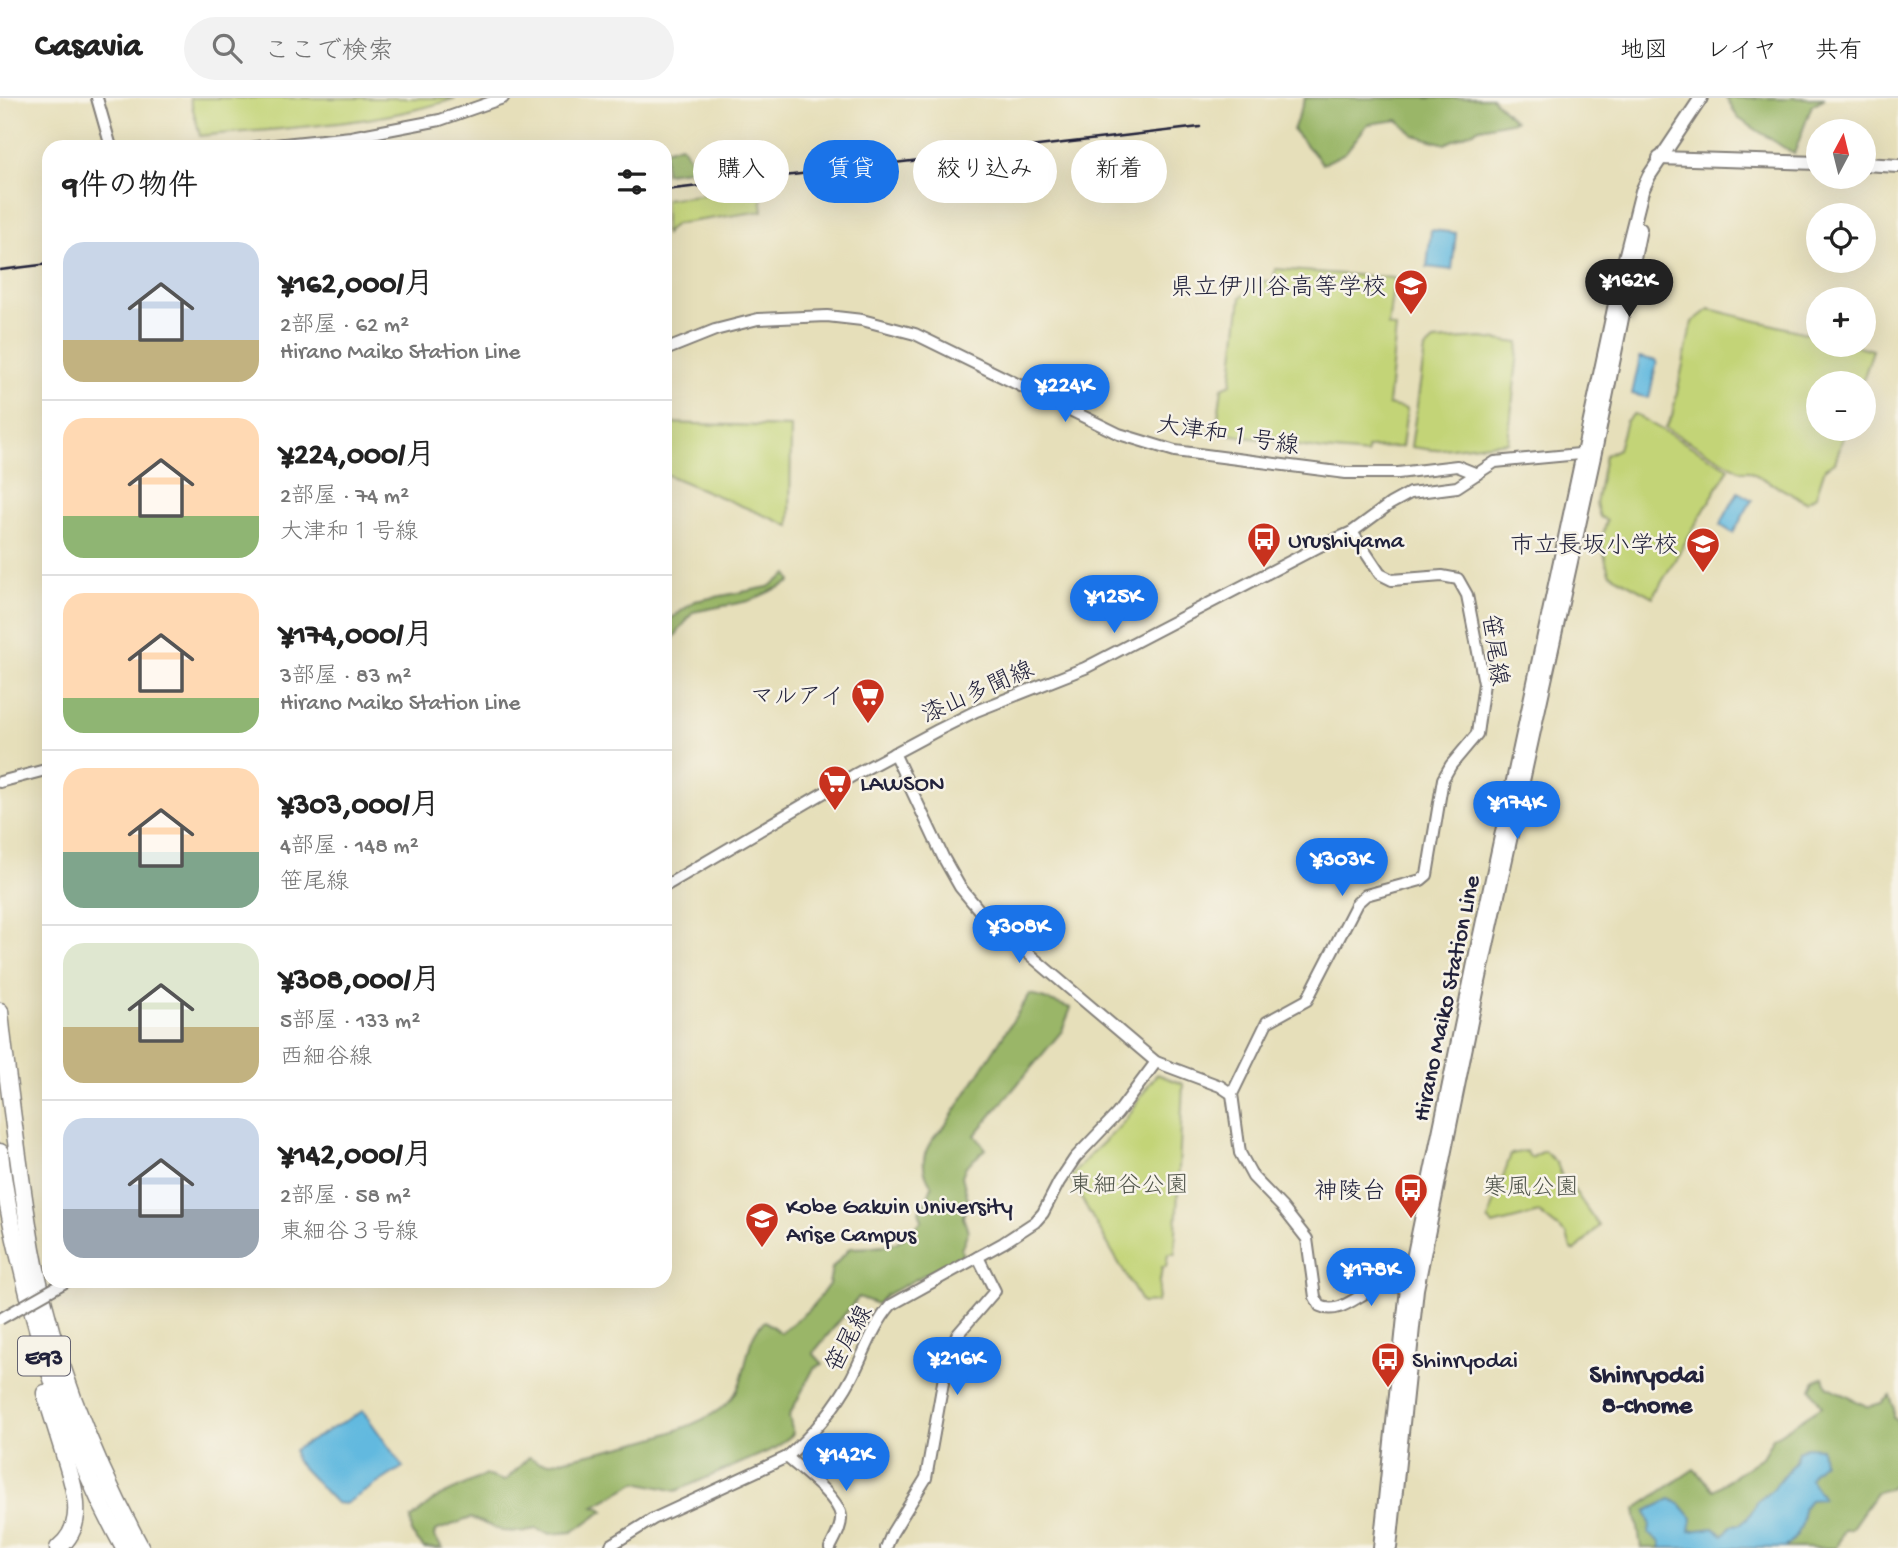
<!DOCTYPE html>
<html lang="ja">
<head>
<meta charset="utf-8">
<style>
  body { margin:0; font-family:"Gochi Hand","Klee One",sans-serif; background:#f2f2f2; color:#222; height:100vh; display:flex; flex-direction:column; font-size:26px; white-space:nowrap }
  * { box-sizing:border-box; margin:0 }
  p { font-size:23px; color:#767676 }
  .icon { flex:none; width:38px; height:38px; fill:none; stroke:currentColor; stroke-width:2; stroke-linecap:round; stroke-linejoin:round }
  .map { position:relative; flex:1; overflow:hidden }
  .drawer { position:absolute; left:42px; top:42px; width:630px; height:1148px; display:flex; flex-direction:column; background:#fff; border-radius:21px; box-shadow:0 7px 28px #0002 }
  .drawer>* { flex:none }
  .banner { position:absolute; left:693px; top:42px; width:665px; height:63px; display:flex; gap:14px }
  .needle { width:46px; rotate:7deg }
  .controls { position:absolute; left:1806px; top:21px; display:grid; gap:14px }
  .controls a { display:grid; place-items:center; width:70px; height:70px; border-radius:50%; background:#fff; box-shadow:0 7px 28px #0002; font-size:35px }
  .price { position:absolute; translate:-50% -60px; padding:0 16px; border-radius:24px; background:#1a73e8; color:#fff; font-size:23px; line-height:46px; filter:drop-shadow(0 2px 4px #0008) }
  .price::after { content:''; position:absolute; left:50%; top:42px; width:21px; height:16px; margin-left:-10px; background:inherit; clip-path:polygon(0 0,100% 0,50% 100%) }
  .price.active { background:#222; color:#fff }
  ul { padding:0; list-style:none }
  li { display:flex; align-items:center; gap:21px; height:175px; padding:0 21px }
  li+li { border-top:2px solid #e0e0e0 }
  li span { display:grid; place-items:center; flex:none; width:196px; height:140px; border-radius:21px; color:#555 }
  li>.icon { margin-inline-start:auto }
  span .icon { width:84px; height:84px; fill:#fffc; stroke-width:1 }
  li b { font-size:30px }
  h2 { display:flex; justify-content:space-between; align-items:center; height:84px; padding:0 21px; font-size:30px }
  .tag { padding:0 24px; border-radius:32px; background:#fff; box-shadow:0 7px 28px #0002; font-size:24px; line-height:63px }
  .tag.active { background:#1a73e8; color:#fff }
  header { display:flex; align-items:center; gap:42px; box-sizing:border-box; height:98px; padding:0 35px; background:#fff; border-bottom:2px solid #e0e0e0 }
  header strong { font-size:33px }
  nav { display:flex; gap:38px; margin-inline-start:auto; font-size:24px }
  .search { width:490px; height:63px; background:#f2f2f2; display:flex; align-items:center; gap:18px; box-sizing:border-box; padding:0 24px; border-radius:38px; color:#767676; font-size:26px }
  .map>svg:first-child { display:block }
</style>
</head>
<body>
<header>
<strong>Casavia</strong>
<div class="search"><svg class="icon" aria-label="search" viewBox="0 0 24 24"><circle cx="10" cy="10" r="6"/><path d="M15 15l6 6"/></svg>ここで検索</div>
<nav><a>地図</a><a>レイヤ</a><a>共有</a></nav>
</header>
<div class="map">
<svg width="1898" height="1450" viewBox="0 0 1898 1450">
  <rect width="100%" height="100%" fill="#f7f3e8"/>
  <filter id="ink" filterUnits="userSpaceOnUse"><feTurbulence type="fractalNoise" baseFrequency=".0143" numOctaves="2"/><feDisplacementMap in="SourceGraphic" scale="14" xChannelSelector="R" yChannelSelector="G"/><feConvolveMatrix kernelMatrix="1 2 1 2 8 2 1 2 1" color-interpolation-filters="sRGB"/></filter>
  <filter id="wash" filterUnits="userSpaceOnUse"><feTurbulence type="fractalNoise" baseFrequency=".00686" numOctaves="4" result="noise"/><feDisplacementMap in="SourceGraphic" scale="28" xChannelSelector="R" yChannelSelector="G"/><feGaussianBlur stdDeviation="1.57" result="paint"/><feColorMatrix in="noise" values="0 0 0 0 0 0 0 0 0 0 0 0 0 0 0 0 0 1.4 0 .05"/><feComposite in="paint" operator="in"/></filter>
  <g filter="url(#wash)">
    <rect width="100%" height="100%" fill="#e6dfba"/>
    <g fill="#c3d477" stroke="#727b59" stroke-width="2">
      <path d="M190,0H456C377,27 284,30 200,38Z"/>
      <path d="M760,90L763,113L675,126L665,136V101Z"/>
      <path d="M1275,171L1394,180L1388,228L1396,230L1388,307L1407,311L1402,349L1367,350V356L1323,352L1216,334L1222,290L1231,286L1241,199L1262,183L1274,184Z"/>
      <path d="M1709,211L1818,238V247H1853L1873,252L1862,285H1818V331H1846L1835,364L1825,370L1816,398L1806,404L1749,373H1741L1665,330L1672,318L1692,224Z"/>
      <path d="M1482,240L1519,245L1508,344L1433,352L1411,349L1425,251L1434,243Z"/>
      <path d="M1634,316L1729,370L1653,499L1609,475L1601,444L1607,422L1600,419L1596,406L1605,357L1618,351L1626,323Z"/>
      <path d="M665,325L791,329L790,428L665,376Z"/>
      <path d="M1157,976L1183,986L1175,1156H1168L1166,1169H1162L1157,1204L1142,1205L1070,1081C1087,1055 1109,1043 1126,1021C1137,1006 1145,990 1157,976Z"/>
      <path d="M1526,1053L1531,1060L1544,1053L1557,1065L1562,1079L1569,1085L1599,1128L1575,1153L1571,1151L1567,1137L1539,1115L1493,1127L1488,1122L1511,1056Z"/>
    </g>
    <g fill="#9ab668" stroke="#5e6c52" stroke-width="2">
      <path d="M1305,0H1492L1515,23L1480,30L1445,46L1414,37L1398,22L1368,26L1345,55L1323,66L1293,32Z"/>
      <path d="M1726,0H1825L1812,7L1794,56L1738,20Z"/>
      <path d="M680,47L684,50L693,66L688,72L665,75V52Z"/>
      <path d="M755,56V67L691,74L701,62Z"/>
      <path d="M788,476L791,484L749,503L693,514L672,542L665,547V525L695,503L768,489Z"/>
      <path d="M1030,896L1071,910L1062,933L975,1037L986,1051L966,1068L962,1078L968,1101L963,1119L968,1133L961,1152L963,1156L886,1197L877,1206L859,1199L813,1255L823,1266L814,1270L789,1318L793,1336L776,1350L676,1393L637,1384L593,1409L600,1410L604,1413L572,1434L550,1436L536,1431L521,1434L502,1433L471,1420L435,1433L434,1439L443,1450H424L412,1436L411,1421L436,1400L485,1377L505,1383L529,1359L538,1364L548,1365C594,1354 711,1335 735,1296C749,1274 744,1239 765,1223L781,1235L813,1208L829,1186L832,1170L850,1150C886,1148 898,1152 922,1122L919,1113L926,1103L932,1088C915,1065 926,1045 945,1028Z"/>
      <path d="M1824,1279L1827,1288L1868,1309L1881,1305L1890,1298L1894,1309V1320L1898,1323V1380C1893,1389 1887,1392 1877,1394L1851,1431L1844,1432L1836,1450H1641L1635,1411L1694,1371L1714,1392L1762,1359L1773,1340L1822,1308L1811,1291L1815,1282Z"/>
    </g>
    <g fill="#62b9df" stroke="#426e8d" stroke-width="2">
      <path d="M1431,132L1456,135L1452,172L1427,169Z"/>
      <path d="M1640,259L1657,263L1649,300L1632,296Z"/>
      <path d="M1738,394L1752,402L1733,435L1720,427Z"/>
      <path d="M363,1313L403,1369L345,1406L336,1405L295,1362L294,1352Z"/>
      <path d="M1806,1349L1821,1350L1823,1364L1812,1376L1810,1381L1823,1401L1810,1402L1803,1411C1804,1429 1798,1438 1785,1450H1661L1660,1444L1649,1436L1650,1426L1646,1413L1671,1401L1681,1407L1692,1420L1690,1433L1713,1430L1723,1437L1732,1427L1741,1426L1747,1421L1758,1403L1773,1391L1796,1363L1798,1353Z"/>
    </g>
  </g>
  <g filter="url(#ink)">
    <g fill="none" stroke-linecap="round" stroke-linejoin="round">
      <g stroke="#84807a" stroke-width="14">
        <g id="tertiary">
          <path d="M97,0L111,49"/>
          <path d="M255,49L351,39L440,22L503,0"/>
          <path d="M665,252L715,232L758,221L827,218L862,222L915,236L1119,336L1175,353L1346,375H1398L1457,368L1477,376"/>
          <path d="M1352,434L1380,476L1392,482L1442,478L1458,481L1467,497L1484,585L1477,636L1451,667L1443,681L1427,777L1421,782L1366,797L1357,805L1307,902L1267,924L1232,996L1240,1055L1253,1079L1282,1109L1307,1141L1315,1199L1320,1208C1340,1218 1359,1195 1378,1189C1387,1186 1402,1189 1412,1191"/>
          <path d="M894,655L943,759L960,789L984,818L1156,964L1220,988L1232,996"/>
          <path d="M0,684L49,671"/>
          <path d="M665,788L854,677L938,632L976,613L1085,570L1318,449L1352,434L1390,406L1410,395L1457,389L1495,364L1590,355"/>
          <path d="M787,1359C801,1372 838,1399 841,1418C842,1429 835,1440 830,1450"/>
          <path d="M611,1447L653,1421L787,1359C812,1337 836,1309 852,1279C865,1254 873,1228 891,1207L1003,1145L1035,1124L1043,1115L1059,1084L1075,1060L1117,1016L1156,964"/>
          <path d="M886,1450L892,1435L926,1380L947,1262L957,1237L995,1193L978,1159"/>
        </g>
      </g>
      <g stroke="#84807a" stroke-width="16">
        <g id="secondary">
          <path d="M1659,60L1818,65"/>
          <path d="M1864,66L1898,68"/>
          <path d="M1380,1450L1407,1190L1478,846L1624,164L1642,93L1649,78L1701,0"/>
          <path d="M1390,1450L1417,1191L1479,884L1595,354L1640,131"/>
        </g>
      </g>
      <g stroke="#84807a" stroke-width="19">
        <g id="motorway">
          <path d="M0,913C3,947 8,980 12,1013C18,1059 24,1105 32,1151C51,1255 91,1357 141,1450"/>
          <path d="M0,1054C4,1095 13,1135 23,1175C45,1270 76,1364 124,1450"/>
          <path d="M45,1295C51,1314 57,1334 63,1353C72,1385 90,1425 58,1450"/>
        </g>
      </g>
      <use href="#tertiary" stroke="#fff" stroke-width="10"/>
      <use href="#secondary" stroke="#fff" stroke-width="12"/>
      <use href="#motorway" stroke="#fff" stroke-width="16"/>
      <g stroke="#22223b" stroke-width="2.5">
        <path d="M665,92L1200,29"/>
        <path d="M0,172L49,166"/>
      </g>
      <g stroke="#84807a" stroke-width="14" stroke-linecap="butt">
        <path id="tertiary-bridge" d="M0,1221L67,1183"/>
      </g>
      <use href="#tertiary-bridge" stroke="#fff" stroke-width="10"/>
    </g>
  </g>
  <defs>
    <g id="school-pin" transform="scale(1.75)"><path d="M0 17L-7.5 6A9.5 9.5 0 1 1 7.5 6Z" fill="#c8321e" stroke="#f7f3e8"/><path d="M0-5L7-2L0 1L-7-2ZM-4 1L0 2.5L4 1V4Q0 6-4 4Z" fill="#fff"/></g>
    <g id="bus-pin" transform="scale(1.75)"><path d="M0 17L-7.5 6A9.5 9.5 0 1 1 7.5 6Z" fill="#c8321e" stroke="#f7f3e8"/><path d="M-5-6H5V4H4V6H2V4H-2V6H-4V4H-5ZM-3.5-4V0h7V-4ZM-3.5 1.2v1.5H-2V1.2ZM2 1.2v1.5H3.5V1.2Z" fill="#fff"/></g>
    <g id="supermarket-pin" transform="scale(1.75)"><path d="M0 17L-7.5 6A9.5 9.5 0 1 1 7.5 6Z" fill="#c8321e" stroke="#f7f3e8"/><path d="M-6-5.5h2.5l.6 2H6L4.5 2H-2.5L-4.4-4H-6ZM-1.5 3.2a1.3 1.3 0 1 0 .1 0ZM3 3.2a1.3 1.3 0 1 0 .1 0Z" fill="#fff"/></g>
    <g id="university-pin" transform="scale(1.75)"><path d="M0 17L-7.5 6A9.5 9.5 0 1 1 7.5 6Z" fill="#c8321e" stroke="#f7f3e8"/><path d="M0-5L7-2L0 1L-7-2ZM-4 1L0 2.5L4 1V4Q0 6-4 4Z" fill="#fff"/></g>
  </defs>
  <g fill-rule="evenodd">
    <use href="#school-pin" x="1411" y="188"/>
    <use href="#bus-pin" x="1264" y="441"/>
    <use href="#school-pin" x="1703" y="446"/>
    <use href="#supermarket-pin" x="868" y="597"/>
    <use href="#supermarket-pin" x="835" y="684"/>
    <use href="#bus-pin" x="1411" y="1092"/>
    <use href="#university-pin" x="762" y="1121"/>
    <use href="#bus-pin" x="1388" y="1261"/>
  </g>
  <g text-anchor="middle" stroke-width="5" stroke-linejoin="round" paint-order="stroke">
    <rect fill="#f7f3e8" stroke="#62616f" stroke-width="2" x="18" y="1238.5" width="52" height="39" rx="5"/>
    <g font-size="23" font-weight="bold" fill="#22223b">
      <text x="44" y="1266">E93</text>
    </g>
    <g font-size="24" fill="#22223b" stroke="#f7f3e8" text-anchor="end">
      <text x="1386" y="196">県立伊川谷高等学校</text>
      <text x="1288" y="449" text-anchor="start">Urushiyama</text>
      <text x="1678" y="454">市立長坂小学校</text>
      <text x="844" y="605">マルアイ</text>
      <text x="860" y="692" text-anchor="start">LAWSON</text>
      <text x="1386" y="1100">神陵台</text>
      <text x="786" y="1115" text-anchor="start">Kobe Gakuin University<tspan x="786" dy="28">Arise Campus</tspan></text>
      <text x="1412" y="1269" text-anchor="start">Shinryodai</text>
    </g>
    <g font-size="24" fill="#22223b" stroke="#f7f3e8">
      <text transform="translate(1228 336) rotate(9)" y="8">大津和１号線</text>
      <text transform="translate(1496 552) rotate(82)" y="8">笹尾線</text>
      <text transform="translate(977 593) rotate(-24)" y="8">漆山多聞線</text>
      <text transform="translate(1445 900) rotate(-78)" y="8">Hirano Maiko Station Line</text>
      <text transform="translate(848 1240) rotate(-62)" y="8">笹尾線</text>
    </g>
    <g font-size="24" fill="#52574d" stroke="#f7f3e8">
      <text x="1129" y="1094">東細谷公園</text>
      <text x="1531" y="1096">寒風公園</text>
    </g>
    <g font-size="26" font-weight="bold" fill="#22223b" stroke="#f7f3e8">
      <text x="1647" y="1284">Shinryodai<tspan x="1647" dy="30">8-chome</tspan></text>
    </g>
  </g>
</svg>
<div class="controls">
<a><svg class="needle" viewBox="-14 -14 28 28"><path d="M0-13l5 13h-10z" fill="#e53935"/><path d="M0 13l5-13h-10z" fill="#767676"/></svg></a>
<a><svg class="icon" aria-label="locate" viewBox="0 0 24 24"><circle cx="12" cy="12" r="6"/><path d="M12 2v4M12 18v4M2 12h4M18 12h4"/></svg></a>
<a>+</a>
<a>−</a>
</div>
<b class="price active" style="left:1629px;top:221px">¥162K</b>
<b class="price" style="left:1065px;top:326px">¥224K</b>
<b class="price" style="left:1114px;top:537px">¥125K</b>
<b class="price" style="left:1517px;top:743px">¥174K</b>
<b class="price" style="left:1342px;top:800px">¥303K</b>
<b class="price" style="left:1019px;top:867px">¥308K</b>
<b class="price" style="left:1371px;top:1210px">¥178K</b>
<b class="price" style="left:957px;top:1299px">¥216K</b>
<b class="price" style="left:846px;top:1395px">¥142K</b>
<div class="banner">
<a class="tag">購入</a>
<a class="tag active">賃貸</a>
<a class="tag">絞り込み</a>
<a class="tag">新着</a>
</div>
<section class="drawer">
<h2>9件の物件<svg class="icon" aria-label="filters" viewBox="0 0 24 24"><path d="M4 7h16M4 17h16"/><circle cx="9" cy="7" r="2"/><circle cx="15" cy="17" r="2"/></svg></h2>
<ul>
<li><span style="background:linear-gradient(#c9d6e8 70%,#c2b280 0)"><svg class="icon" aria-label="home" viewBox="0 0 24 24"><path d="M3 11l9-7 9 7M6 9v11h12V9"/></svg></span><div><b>¥162,000/月</b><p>2部屋 · 62 m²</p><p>Hirano Maiko Station Line</p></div></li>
<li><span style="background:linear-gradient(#ffd9b3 70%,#8fb573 0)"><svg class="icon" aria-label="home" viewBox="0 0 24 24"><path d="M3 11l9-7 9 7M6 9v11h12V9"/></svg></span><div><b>¥224,000/月</b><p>2部屋 · 74 m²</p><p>大津和１号線</p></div></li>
<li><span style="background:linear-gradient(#ffd9b3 75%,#8fb573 0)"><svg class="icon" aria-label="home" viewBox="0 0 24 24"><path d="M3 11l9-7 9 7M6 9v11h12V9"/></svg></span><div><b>¥174,000/月</b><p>3部屋 · 83 m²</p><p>Hirano Maiko Station Line</p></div></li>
<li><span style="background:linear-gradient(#ffd9b3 60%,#7fa58c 0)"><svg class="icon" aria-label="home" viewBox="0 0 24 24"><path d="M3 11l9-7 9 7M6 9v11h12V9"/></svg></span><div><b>¥303,000/月</b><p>4部屋 · 148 m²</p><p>笹尾線</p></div></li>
<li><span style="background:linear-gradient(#dfe7d0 60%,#c2b280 0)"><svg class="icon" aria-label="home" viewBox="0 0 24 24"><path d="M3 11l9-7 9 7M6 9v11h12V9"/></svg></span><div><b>¥308,000/月</b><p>5部屋 · 133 m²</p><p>西細谷線</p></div></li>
<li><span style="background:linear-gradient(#c9d6e8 65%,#9aa5b1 0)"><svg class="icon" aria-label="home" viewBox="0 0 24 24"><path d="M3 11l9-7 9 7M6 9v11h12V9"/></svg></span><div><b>¥142,000/月</b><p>2部屋 · 58 m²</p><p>東細谷３号線</p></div></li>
</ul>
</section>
</div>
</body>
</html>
